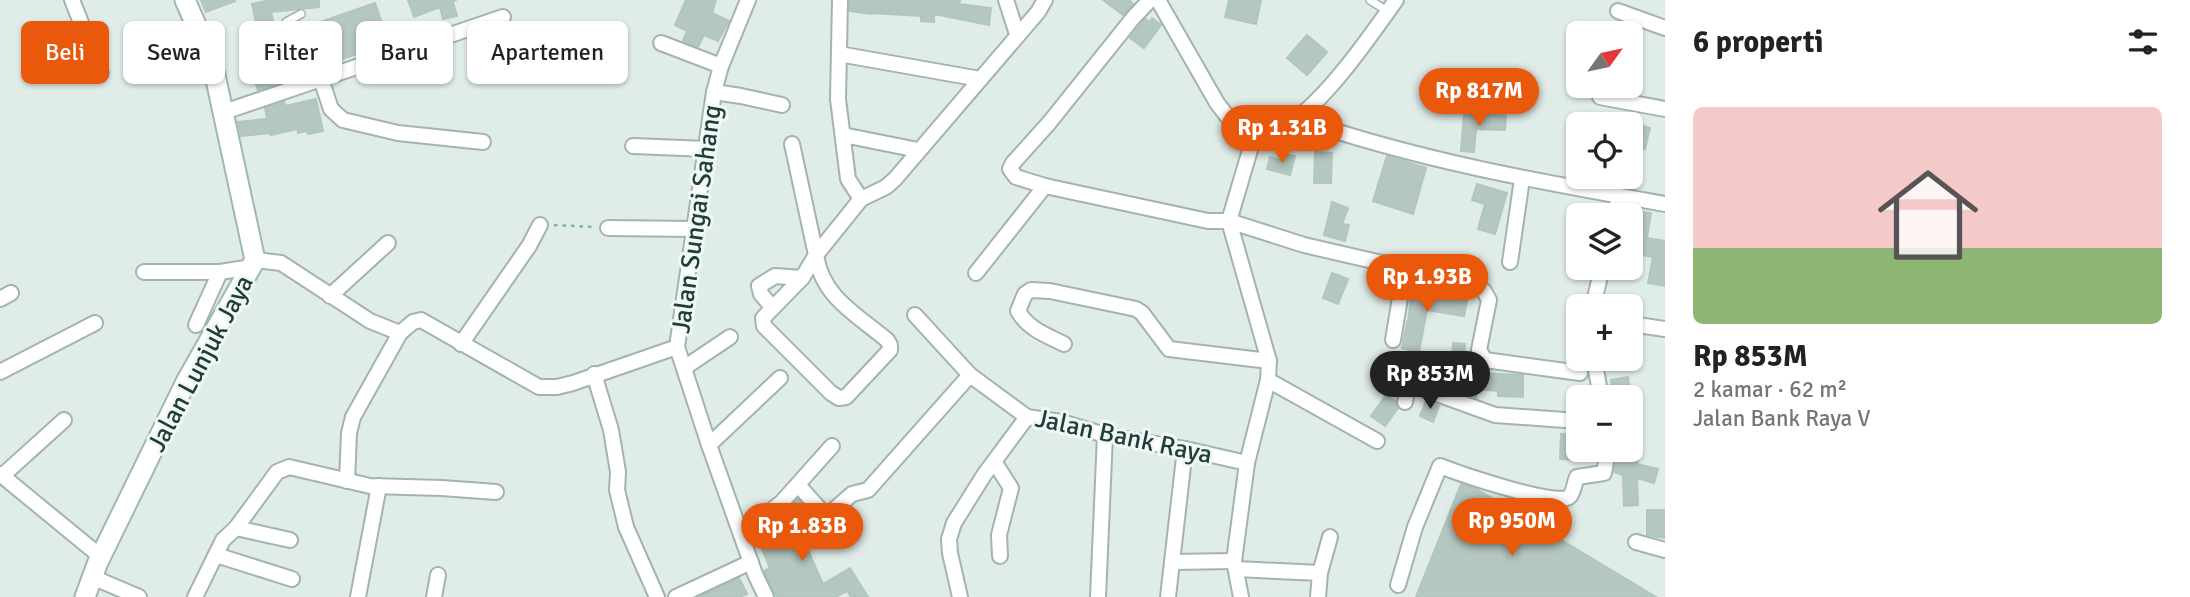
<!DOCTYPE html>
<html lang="id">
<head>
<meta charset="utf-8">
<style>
  body { margin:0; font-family:Signika,sans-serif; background:#f2f2f2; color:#222; height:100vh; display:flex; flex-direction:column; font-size:26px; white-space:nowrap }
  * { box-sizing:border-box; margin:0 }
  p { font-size:23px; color:#767676 }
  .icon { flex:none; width:38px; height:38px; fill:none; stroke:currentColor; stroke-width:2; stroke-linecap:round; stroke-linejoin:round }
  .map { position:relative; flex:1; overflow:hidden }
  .sheet { display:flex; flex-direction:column; background:#fff; width:525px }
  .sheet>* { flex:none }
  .top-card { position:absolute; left:21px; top:21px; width:665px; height:63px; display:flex; gap:14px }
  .needle { width:46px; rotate:57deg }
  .controls { position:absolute; left:1566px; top:21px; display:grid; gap:14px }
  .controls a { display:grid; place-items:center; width:77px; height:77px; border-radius:10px; background:#fff; box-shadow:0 2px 5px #0004; font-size:35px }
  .price { position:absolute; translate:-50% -60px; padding:0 16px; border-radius:24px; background:#ea580c; color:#fff; font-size:23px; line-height:46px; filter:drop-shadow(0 2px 4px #0008) }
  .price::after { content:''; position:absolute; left:50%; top:42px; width:21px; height:16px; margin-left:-10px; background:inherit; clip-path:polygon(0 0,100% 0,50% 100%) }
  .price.current { background:#222; color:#fff }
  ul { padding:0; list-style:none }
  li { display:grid; align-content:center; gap:14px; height:371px; padding:0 28px }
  li span { display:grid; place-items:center; height:217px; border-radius:10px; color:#555 }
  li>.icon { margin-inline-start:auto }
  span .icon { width:126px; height:126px; fill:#fffc; stroke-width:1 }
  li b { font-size:30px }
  h2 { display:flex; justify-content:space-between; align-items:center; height:84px; padding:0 28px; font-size:30px }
  .pill { padding:0 24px; border-radius:10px; background:#fff; box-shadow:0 2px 5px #0004; font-size:24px; line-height:63px }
  .pill.current { background:#ea580c; color:#fff }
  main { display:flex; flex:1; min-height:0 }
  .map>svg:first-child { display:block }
</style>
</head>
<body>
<main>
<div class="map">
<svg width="1665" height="597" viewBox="0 0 1665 597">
  <rect width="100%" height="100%" fill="#e0ece8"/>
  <g fill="#b5c7c1" stroke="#b2c6c0" stroke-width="2">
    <path d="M201,0H234L235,1L206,12Z"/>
    <path d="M271,0H319V7L271,12L275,29L258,32L252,4Z"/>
    <path d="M408,0H456L453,2L457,16L443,19L440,7L414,17Z"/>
    <path d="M686,0H716L712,13L729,21L718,41L704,35L698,47L683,41L687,31L675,25Z"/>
    <path d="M850,0H960L959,4L991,8L989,25L934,14V22L921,21V16L872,13L871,14L849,11Z"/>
    <path d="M1103,0H1129L1133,4L1123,15Z"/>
    <path d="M1229,0H1261L1256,24L1225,17Z"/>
    <path d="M375,3L389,43L331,63L317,23Z"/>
    <path d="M1152,18L1161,25L1144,48L1130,38L1145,19L1150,22Z"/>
    <path d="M1307,35L1327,52L1307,75L1287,58Z"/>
    <path d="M261,42L272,75L277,74L281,82L258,90L242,48Z"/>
    <path d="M316,99L323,131L308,134L307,131L298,133L297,129L271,135L270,133L241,136L238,122L267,119L265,108L284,102L285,106Z"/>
    <path d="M1464,113L1506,116L1505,130L1476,129L1474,152L1461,151Z"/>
    <path d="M1596,113L1623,121V124H1593Z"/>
    <path d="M1636,124L1650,128L1645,149L1631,145Z"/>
    <path d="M1315,152L1332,153L1331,183H1314Z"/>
    <path d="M1285,154L1295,156L1290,175L1267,169L1270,157L1284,161Z"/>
    <path d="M1387,156L1426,168L1413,214L1373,201Z"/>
    <path d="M1477,184L1507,193L1495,234L1478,229L1485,204L1472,200Z"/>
    <path d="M1332,202L1348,208L1342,224L1349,225L1345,241L1324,235Z"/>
    <path d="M1631,210L1651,213L1647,238L1665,241V286L1648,283L1653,257L1631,253Z"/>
    <path d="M1332,273L1348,279L1338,304L1323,298Z"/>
    <path d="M1412,287L1426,288V290H1436V295L1467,300L1464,316L1427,310L1419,352L1402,348L1407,322L1408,323Z"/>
    <path d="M1453,343L1465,344L1464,358H1452Z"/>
    <path d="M1396,361L1407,371L1394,387L1382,378Z"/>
    <path d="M1466,369L1480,371L1479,373L1523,375V397L1498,396V391L1477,389L1476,398L1462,393Z"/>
    <path d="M1628,377L1631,397H1610L1609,386L1612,385L1611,380Z"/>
    <path d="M1386,395L1396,402L1398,408L1385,426L1371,416Z"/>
    <path d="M1426,401L1439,406L1433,422L1420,416Z"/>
    <path d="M1561,434L1578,435L1577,460L1560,459Z"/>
    <path d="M1617,454L1638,460L1637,464L1658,469L1654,483L1637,478L1638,505L1624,506L1623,475L1614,472Z"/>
    <path d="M1461,484L1475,488L1541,528L1559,535L1558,538L1656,597H1416Z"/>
    <path d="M798,499L815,518L825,534L806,546L823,584L850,568L868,597H851L847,591L836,597H777L764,571L770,568L757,537L774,529L779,540L802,530L789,509Z"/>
    <path d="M1647,510H1665V538L1647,535Z"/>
    <path d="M739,578L747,594L740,597H699Z"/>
  </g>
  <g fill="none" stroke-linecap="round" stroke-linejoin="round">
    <g stroke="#a3b4b0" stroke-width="10">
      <g id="lane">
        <path d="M1370,0L1387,11"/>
        <path d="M301,14L286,22L285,35L305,84"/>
      </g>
    </g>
    <g stroke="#a3b4b0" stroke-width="18">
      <g id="street">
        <path d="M72,0L101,73"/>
        <path d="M748,0L721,66L714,92L677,347L709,445L755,574L766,597"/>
        <path d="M840,0L838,99L848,179L861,199"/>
        <path d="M1006,0L1017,34"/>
        <path d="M1150,0L1133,18L1049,123L1013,163L1010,169L1016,177L1045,186L1208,221H1229L1304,245L1477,285L1484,291L1489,300L1479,350L1485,360L1580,373"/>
        <path d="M1158,0L1217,103L1227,116L1253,140"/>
        <path d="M1618,11L1665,28"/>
        <path d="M661,43L721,66"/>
        <path d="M839,54L980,79"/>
        <path d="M321,79L331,109L343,120L398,133L483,142"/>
        <path d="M714,92L741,96L782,105"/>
        <path d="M1600,97L1665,109"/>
        <path d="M224,112L503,17"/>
        <path d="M1296,118C1416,160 1540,182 1665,204"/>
        <path d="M843,135L918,150"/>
        <path d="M792,144L816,255C822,297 856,314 887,340L890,345V350L846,397L839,398L831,393L764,326L763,318L802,278L816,255L861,199L886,187L895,179L1038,12L1045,0"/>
        <path d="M633,146L707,149"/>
        <path d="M1615,215L1619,196"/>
        <path d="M608,228L694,229"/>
        <path d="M255,260L281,263L370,321L400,333L413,322L421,320L539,387H557L573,383L677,347"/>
        <path d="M1510,262L1522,179"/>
        <path d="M144,272H220L252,267"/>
        <path d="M976,273L1045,186"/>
        <path d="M330,296L388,243"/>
        <path d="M0,299L11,293"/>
        <path d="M1593,306L1602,268"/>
        <path d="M772,307L761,294L759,286L775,276L802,278"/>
        <path d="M915,315L970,375L1027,417L1061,422L1105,435L1185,449L1247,463"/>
        <path d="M1631,324L1665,329"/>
        <path d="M196,325L220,272"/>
        <path d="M1393,340L1405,268"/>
        <path d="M461,344L529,246L540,225"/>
        <path d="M1064,344C1046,335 1028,329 1018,311L1025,294L1031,290L1050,291L1136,309L1142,313L1169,349L1269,361"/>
        <path d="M1594,359L1601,397"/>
        <path d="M684,368L730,337"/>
        <path d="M0,372L95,323"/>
        <path d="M594,374L611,430L618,472L617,490L626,527L657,597"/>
        <path d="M1268,380L1377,441"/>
        <path d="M1405,402L1407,392L1415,386L1495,415L1578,421"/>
        <path d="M709,445L780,378"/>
        <path d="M995,463L1011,488L999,535L1000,556"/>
        <path d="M0,474L100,556"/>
        <path d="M2,476L64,420"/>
        <path d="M347,481L349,433L353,417L400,333"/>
        <path d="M798,485L836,527"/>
        <path d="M827,516L852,494L868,490L970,375"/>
        <path d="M236,528L290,540"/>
        <path d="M741,534L782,502L832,446"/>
        <path d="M1636,542L1665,550"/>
        <path d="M216,555L292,579"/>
        <path d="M1172,562L1234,561"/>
        <path d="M1236,569L1320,573L1318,597"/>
        <path d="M1320,573L1330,537"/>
        <path d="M92,577L139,597"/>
        <path d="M1398,585L1415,527L1440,466C1458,473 1556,507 1569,497C1574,493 1574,483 1577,477L1604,473L1608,450"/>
        <path d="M195,597L223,540L236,528L277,472L289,467L370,486L442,488L496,492"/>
        <path d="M358,597L379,486"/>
        <path d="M434,597L438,575"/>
        <path d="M676,597L751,562"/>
        <path d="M960,597L950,553L949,539L954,523L984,475L1027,417"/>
        <path d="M1098,597L1105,435"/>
        <path d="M1168,597L1185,449"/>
        <path d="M1241,597L1234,561L1247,463L1268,380L1269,361L1229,221L1253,140C1267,133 1284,127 1297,118C1331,93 1371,35 1396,0"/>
      </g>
    </g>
    <g stroke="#9eb8b2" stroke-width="23">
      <path id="secondary" d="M85,597L98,562L186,382L255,260L215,75L207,50L185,0"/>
    </g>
    <path stroke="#7eb1a8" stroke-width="2.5" stroke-dasharray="3.5 5" stroke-linecap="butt" d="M554,225L596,227"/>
    <use href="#lane" stroke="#fff" stroke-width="7"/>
    <use href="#street" stroke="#fff" stroke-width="14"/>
    <use href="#secondary" stroke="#fff" stroke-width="19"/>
  </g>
  <g text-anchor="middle" stroke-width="6" stroke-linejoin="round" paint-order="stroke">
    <g font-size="26" fill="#203d39" stroke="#f0f8f5">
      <text transform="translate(696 219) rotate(-82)" y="9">Jalan Sungai Sahang</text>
      <text transform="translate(200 363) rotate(-62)" y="9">Jalan Lunjuk Jaya</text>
      <text transform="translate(1124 436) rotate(12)" y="9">Jalan Bank Raya</text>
    </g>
  </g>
</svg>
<div class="controls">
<a><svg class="needle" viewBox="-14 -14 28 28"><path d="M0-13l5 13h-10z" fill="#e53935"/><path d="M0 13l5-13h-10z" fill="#767676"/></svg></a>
<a><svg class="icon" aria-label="locate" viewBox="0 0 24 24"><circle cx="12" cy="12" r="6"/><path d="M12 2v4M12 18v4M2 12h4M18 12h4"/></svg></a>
<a><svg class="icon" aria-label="layers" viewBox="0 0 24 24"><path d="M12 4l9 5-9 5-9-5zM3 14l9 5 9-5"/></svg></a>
<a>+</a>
<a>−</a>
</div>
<b class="price" style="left:1479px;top:128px">Rp 817M</b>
<b class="price" style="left:1282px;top:165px">Rp 1.31B</b>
<b class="price" style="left:1427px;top:314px">Rp 1.93B</b>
<b class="price current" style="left:1430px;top:411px">Rp 853M</b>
<b class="price" style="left:1512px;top:558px">Rp 950M</b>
<b class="price" style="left:802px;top:563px">Rp 1.83B</b>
<div class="top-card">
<a class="pill current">Beli</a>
<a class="pill">Sewa</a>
<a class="pill">Filter</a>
<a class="pill">Baru</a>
<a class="pill">Apartemen</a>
</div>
</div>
<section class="sheet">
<h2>6 properti<svg class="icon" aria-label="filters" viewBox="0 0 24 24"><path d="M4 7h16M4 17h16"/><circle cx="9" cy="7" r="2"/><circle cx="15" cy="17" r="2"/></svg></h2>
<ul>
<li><span style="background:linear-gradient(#f6c9c9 65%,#8fb573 0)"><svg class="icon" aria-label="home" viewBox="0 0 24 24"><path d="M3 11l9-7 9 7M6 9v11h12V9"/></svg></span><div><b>Rp 853M</b><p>2 kamar · 62 m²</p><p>Jalan Bank Raya V</p></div></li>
</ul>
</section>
</main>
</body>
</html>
